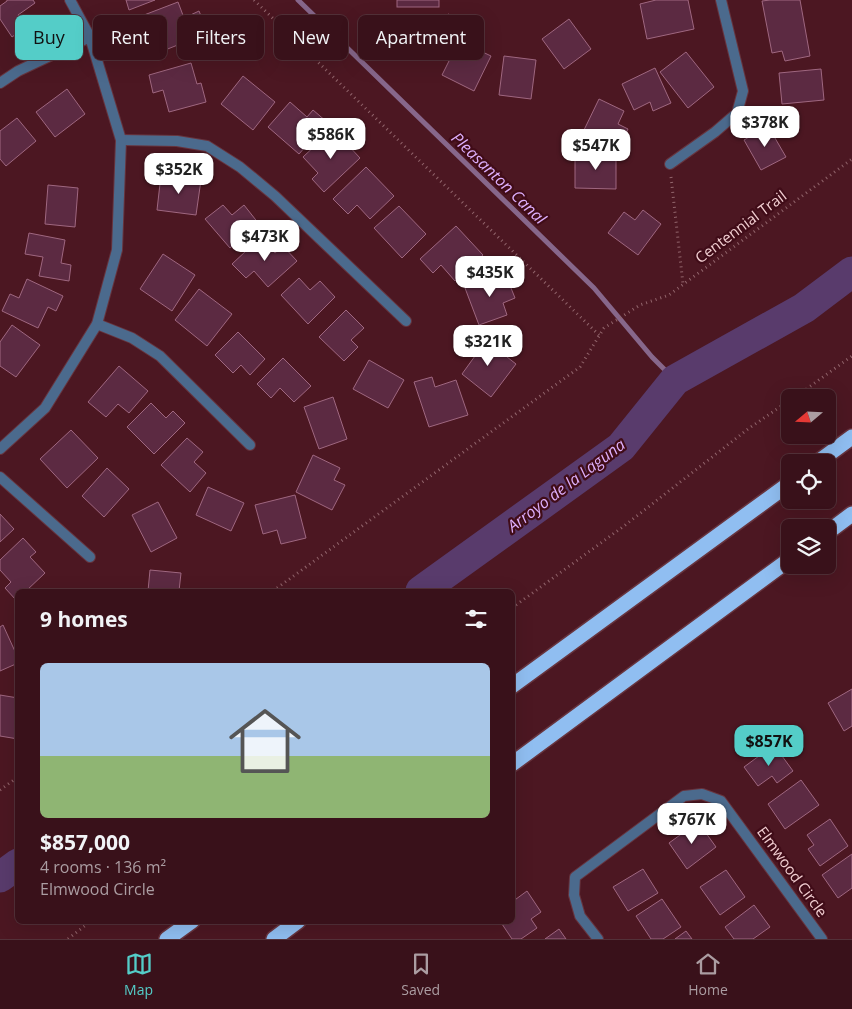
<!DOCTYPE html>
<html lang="en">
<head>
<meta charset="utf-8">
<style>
  body { margin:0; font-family:"Open Sans",sans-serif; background:#401a23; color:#f1f3f6; height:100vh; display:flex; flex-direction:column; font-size:19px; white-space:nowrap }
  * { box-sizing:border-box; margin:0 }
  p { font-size:16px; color:#ab9da2 }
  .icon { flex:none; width:28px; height:28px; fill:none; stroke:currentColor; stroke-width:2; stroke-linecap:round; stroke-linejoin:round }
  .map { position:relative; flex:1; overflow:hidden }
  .panel { position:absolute; left:15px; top:589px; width:500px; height:335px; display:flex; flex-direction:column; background:#39111a; border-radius:8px; box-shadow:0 5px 20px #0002,0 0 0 1px #533139 }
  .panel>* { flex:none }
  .guide { position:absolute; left:15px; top:15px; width:500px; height:45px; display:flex; gap:10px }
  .needle { width:32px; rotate:251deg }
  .buttons { position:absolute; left:781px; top:389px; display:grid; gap:10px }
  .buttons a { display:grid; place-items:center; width:55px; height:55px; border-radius:8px; background:#39111a; box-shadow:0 5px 20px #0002,0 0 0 1px #533139; font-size:25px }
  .price { position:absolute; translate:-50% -42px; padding:0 11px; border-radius:10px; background:#fff; color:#222; font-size:16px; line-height:32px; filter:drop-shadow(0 1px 2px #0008) }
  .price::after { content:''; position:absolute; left:50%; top:30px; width:15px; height:11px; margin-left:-8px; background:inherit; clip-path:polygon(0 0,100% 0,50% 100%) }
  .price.current { background:#54cdc8; color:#111 }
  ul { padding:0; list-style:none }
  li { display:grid; align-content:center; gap:10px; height:265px; padding:0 25px }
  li+li { border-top:1px solid #533139 }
  li span { display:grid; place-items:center; height:155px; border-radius:8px; color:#555 }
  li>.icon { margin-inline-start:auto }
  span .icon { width:90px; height:90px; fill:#fffc; stroke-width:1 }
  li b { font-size:21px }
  h2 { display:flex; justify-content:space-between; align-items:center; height:60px; padding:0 25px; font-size:21px }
  .tag { padding:0 18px; border-radius:8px; background:#39111a; box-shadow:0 5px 20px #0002,0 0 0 1px #533139; font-size:18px; line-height:45px }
  .tag.current { background:#54cdc8; color:#111 }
  .dock { display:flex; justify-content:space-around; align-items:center; height:70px; border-top:1px solid #533139; background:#39111a; font-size:14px; color:#ab9da2 }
  .dock a { display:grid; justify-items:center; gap:2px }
  .dock .current { color:#54cdc8 }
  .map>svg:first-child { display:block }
</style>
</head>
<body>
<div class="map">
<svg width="852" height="939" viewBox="0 0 852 939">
  <rect width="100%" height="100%" fill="#4c1722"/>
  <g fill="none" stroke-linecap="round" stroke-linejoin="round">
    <path stroke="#87678b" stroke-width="5" d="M298,0L594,288L652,357L675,380"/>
    <g stroke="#593b6c" stroke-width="31">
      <path d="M421,591L621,447L675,380L804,308L852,272"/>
      <path d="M0,877L18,864"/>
    </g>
  </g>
  <g fill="#5c2a42" stroke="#9f6780">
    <path d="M7,0H33L35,3L18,15L26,27L12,37L0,19V6L7,1Z"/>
    <path d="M126,0H155L129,10Z"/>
    <rect x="397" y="0" width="42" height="7"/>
    <path d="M656,0H688L694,29L647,39L640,4Z"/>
    <path d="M770,0H800L810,56L785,61L782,51L772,53L762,1Z"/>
    <path d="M178,2L184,18L199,11L208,33L155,54L147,34L138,38L131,20Z"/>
    <path d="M449,14L455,31L443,35L448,51L424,60L413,26Z"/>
    <path d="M569,19L591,49L564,69L542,39Z"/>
    <path d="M470,46L491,56L474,91L442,75L454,51L465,57Z"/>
    <path d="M686,52L714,87L688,108L660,72Z"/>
    <path d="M504,56L536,60L531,99L499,95Z"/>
    <path d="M191,63L197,84L201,83L206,102L169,112L163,90L153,93L149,75Z"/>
    <path d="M655,68L671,103L653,111L650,102L634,110L622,84Z"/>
    <path d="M821,69L824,100L782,104L779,73Z"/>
    <path d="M243,76L275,102L253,130L221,104Z"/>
    <path d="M67,89L85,114L55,137L36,112Z"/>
    <path d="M599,99L624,111L618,124L628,129L619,147L584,130Z"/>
    <path d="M290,102L307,117L313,110L327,122L299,154L268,127Z"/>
    <path d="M17,118L36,141L6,166L0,159V131Z"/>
    <path d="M768,126L786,157L761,170L744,140Z"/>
    <path d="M333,129L360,158L324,192L312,179L318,173L303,157Z"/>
    <path d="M575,154H616V189L575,188Z"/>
    <path d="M366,167L394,196L370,219L357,205L348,214L333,199Z"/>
    <path d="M161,175L201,180L196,215L157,210Z"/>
    <path d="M48,185L78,188L75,227L45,224Z"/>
    <path d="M223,205L232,215L244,205L259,224L230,248L205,219Z"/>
    <path d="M399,206L426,234L402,258L374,228Z"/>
    <path d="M643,210L661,224L638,255L608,233L624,212L635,220Z"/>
    <path d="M456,226L483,255L455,281L441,265L433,273L420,259Z"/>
    <path d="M29,233L65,240L61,263L71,265L69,281L39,276L43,257L25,254Z"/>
    <path d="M261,237L275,253L283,246L297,261L268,287L254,271L246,278L232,264Z"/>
    <path d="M163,254L195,275L172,311L140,289Z"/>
    <path d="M505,273L515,298L503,303L507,315L479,325L465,288Z"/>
    <path d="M299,278L310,290L320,281L335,297L308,324L281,295Z"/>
    <path d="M27,279L63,296L56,311L48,307L38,328L2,311L10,294L19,298Z"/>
    <path d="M199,289L232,314L207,346L175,320Z"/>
    <path d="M346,310L364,328L351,340L358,347L344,361L319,337Z"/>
    <path d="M12,325L40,345L16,377L0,366V342Z"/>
    <path d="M238,332L265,359L250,375L241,365L233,373L215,355Z"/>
    <path d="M479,335L516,364L491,397L462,374L475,356L468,350Z"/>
    <path d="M283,358L311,386L294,402L280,388L271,398L257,384Z"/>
    <path d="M369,360L404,380L388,408L353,389Z"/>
    <path d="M119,366L148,391L129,413L118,404L106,417L88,402Z"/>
    <path d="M432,377L435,387L456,380L468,415L429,427L414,382Z"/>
    <path d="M333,397L347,439L319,449L304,407Z"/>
    <path d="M151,403L166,418L173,411L185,423L154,454L127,427Z"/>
    <path d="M71,430L98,458L67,488L40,459Z"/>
    <path d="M187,438L203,452L194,462L206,473L190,492L161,465Z"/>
    <path d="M313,455L340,468L334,480L345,485L332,510L296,492Z"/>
    <path d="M107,468L129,489L104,517L82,496Z"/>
    <path d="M208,487L244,503L231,531L196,515Z"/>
    <path d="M295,495L306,538L281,544L277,530L263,534L255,505Z"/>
    <path d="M158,502L177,538L151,552L132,515Z"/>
    <path d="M0,514L14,529L0,542Z"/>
    <path d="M23,538L36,552L30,557L45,573L26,591H18V599L16,600L5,588L11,582L0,570V560Z"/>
    <path d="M150,570L181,573L179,591H148Z"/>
    <path d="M3,625L18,658V663L0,671V627Z"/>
    <path d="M852,689V726L844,731L828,703Z"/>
    <path d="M0,695L18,698L16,713H18V739L0,736Z"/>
    <path d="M774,745L793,771L777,783L772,776L758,786L744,767Z"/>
    <path d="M801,780L819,805L785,829L768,804Z"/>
    <path d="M830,819L848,846L820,866L808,849L814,845L807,835Z"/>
    <path d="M698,822L716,847L687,869L669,843Z"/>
    <path d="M852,854V888L838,898L822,875Z"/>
    <path d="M643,869L658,893L628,911L613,887Z"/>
    <path d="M726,870L745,897L720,915L700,887Z"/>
    <path d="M527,891L541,912L531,919L537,928L521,939H512L500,921H512V902Z"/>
    <path d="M662,899L681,927L663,939H651L636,916Z"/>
    <path d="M754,905L770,927L753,939H734L725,927Z"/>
    <path d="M559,929L566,939H545Z"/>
    <path d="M686,931L692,939H675Z"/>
  </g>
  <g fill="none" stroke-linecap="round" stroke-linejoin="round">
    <g stroke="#67343e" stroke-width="12">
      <g id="minor">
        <path d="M0,83L18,71L90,37"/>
        <path d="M121,140L177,141L207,146L240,167L275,196L406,321"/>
        <path d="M670,164L715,132L737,113L743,91L721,0"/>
        <path d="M97,324L132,338L160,356L250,445"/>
        <path d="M0,449L45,408L97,324L117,250L121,140L90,37L70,0"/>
        <path d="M0,477L90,557"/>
        <path d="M598,939L580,916L574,895L575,877L684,796L702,794L721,801L822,939"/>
      </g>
    </g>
    <g stroke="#67343e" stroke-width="18">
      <g id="motorway">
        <path d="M818,462L852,437"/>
        <path d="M828,532L852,514"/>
        <path d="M512,686L790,483"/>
        <path d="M512,764L790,559"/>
        <path d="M167,939L192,921"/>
        <path d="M274,939L298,921"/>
      </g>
    </g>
    <g stroke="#92656c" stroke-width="3" stroke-dasharray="1 4" stroke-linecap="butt">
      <path d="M254,0L599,335"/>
      <path d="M671,177L683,284"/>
      <path d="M794,398L852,356"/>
      <path d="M273,591L580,367L604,328L640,305L669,295L852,159"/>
      <path d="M512,608L624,526L748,429L790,400"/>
      <path d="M0,790L18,777"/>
      <path d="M68,939L91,921"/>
    </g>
    <use href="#minor" stroke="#4b6a8d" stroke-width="10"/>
    <use href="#motorway" stroke="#90bef1" stroke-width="15"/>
  </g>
  <g text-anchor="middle" stroke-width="4.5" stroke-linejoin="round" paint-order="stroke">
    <g font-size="15" fill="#f2cfd2" stroke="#400c18">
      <text transform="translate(741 227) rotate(-37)" y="5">Centennial Trail</text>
      <text transform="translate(792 872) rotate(54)" y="5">Elmwood Circle</text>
    </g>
    <g font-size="16" font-style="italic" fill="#ddaffc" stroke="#400c18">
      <text transform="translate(499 178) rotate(44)" y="6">Pleasanton Canal</text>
      <text transform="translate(566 485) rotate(-37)" y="6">Arroyo de la Laguna</text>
    </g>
  </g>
</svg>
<div class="buttons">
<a><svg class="needle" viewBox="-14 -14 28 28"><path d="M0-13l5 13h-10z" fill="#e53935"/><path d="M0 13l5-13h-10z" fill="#ab9da2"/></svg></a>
<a><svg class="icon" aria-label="locate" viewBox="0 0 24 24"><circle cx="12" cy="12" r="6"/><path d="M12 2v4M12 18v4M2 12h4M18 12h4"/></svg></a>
<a><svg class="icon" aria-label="layers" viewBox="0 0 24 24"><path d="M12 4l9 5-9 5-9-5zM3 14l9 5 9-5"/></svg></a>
</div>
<b class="price" style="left:765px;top:148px">$378K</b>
<b class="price" style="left:331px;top:160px">$586K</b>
<b class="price" style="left:596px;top:171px">$547K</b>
<b class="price" style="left:179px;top:195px">$352K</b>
<b class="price" style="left:265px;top:262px">$473K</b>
<b class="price" style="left:490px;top:298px">$435K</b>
<b class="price" style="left:488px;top:367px">$321K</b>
<b class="price current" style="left:769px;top:767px">$857K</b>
<b class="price" style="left:692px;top:845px">$767K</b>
<div class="guide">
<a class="tag current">Buy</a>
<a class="tag">Rent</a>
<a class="tag">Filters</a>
<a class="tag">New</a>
<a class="tag">Apartment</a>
</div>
<section class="panel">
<h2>9 homes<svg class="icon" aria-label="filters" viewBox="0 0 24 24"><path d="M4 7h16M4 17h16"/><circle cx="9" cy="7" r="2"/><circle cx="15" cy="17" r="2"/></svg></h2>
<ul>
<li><span style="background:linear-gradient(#a9c7e8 60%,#8fb573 0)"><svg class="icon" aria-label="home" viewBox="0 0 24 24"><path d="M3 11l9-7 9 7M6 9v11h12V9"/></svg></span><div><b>$857,000</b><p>4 rooms · 136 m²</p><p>Elmwood Circle</p></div></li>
</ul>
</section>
</div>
<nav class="dock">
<a class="current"><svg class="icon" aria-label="map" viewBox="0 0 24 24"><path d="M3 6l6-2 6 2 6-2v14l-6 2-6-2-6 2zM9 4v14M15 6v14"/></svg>Map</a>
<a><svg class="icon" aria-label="saved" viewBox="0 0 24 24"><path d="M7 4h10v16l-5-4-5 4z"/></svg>Saved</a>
<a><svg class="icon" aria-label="home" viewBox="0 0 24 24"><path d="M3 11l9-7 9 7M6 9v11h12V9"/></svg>Home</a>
</nav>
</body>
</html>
